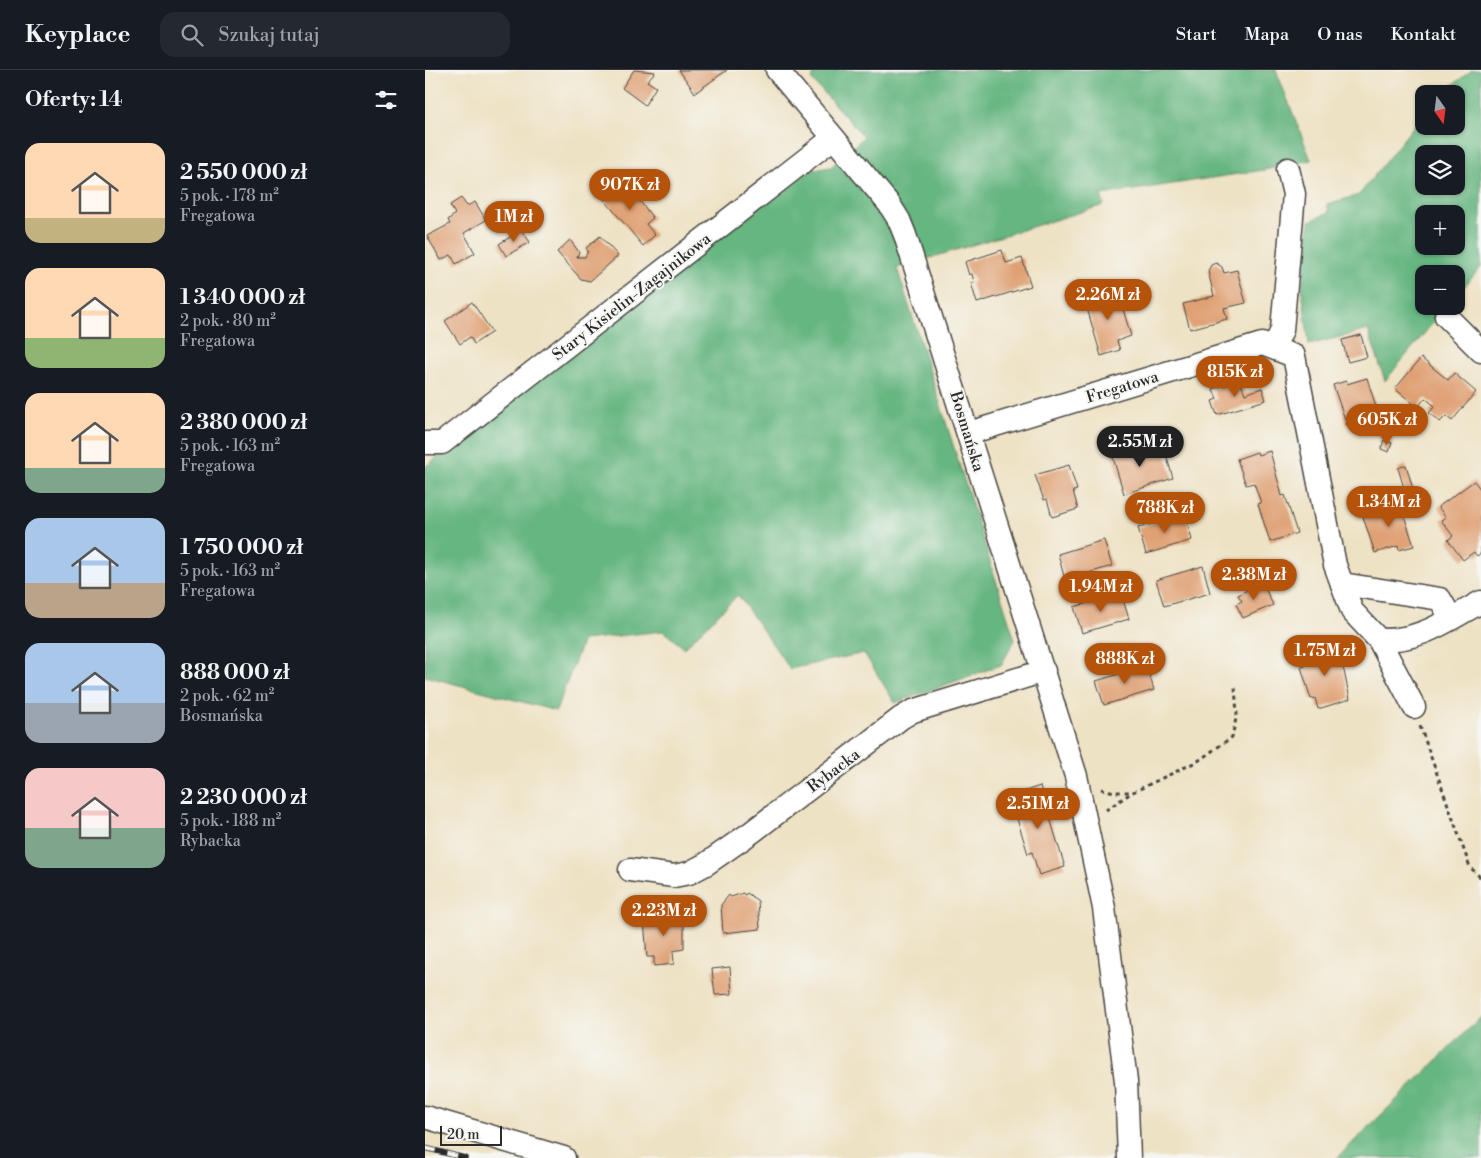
<!DOCTYPE html>
<html lang="pl">
<head>
<meta charset="utf-8">
<style>
  body { margin:0; font-family:"Libre Bodoni",serif; background:#242831; color:#f1f3f6; height:100vh; display:flex; flex-direction:column; font-size:19px; white-space:nowrap }
  * { box-sizing:border-box; margin:0 }
  p { font-size:16px; color:#9ea1a6 }
  .icon { flex:none; width:28px; height:28px; fill:none; stroke:currentColor; stroke-width:2; stroke-linecap:round; stroke-linejoin:round }
  .map { position:relative; flex:1; overflow:hidden }
  .drawer { display:flex; flex-direction:column; background:#171b24; width:425px }
  .drawer>* { flex:none }
  .needle { width:32px; rotate:166deg }
  .buttons { position:absolute; left:990px; top:15px; display:grid; gap:10px }
  .buttons a { display:grid; place-items:center; width:50px; height:50px; border-radius:10px; background:#171b24; box-shadow:0 1px 4px #0004; font-size:25px }
  .scale { position:absolute; left:15px; bottom:12px; width:62px; box-sizing:border-box; padding-left:5px; border:2px solid #2b2b2b; border-top:0; font-size:14px; line-height:18px; white-space:nowrap; color:#2b2b2b; -webkit-text-stroke:4px #f6f6f2; paint-order:stroke }
  .price { position:absolute; translate:-50% -42px; padding:0 11px; border-radius:18px; background:#b45309; color:#fff; font-size:16px; line-height:32px; filter:drop-shadow(0 1px 2px #0008) }
  .price::after { content:''; position:absolute; left:50%; top:30px; width:15px; height:11px; margin-left:-8px; background:inherit; clip-path:polygon(0 0,100% 0,50% 100%) }
  .price.selected { background:#222; color:#fff }
  ul { padding:0; list-style:none }
  li { display:flex; align-items:center; gap:15px; height:125px; padding:0 25px }
  li span { display:grid; place-items:center; flex:none; width:140px; height:100px; border-radius:15px; color:#555 }
  li>.icon { margin-inline-start:auto }
  span .icon { width:60px; height:60px; fill:#fffc; stroke-width:1 }
  li b { font-size:21px }
  h2 { display:flex; justify-content:space-between; align-items:center; height:60px; padding:0 25px; font-size:21px }
  header { display:flex; align-items:center; gap:30px; box-sizing:border-box; height:70px; padding:0 25px; background:#171b24; border-bottom:1px solid #363941 }
  header strong { font-size:24px }
  nav { display:flex; gap:28px; margin-inline-start:auto; font-size:18px }
  .search { width:350px; height:45px; background:#242831; display:flex; align-items:center; gap:12px; box-sizing:border-box; padding:0 18px; border-radius:15px; color:#9ea1a6; font-size:19px }
  main { display:flex; flex:1; min-height:0 }
  .map>svg:first-child { display:block }
</style>
</head>
<body>
<header>
<strong>Keyplace</strong>
<div class="search"><svg class="icon" aria-label="search" viewBox="0 0 24 24"><circle cx="10" cy="10" r="6"/><path d="M15 15l6 6"/></svg>Szukaj tutaj</div>
<nav><a>Start</a><a>Mapa</a><a>O nas</a><a>Kontakt</a></nav>
</header>
<main>
<section class="drawer">
<h2>Oferty: 14<svg class="icon" aria-label="filters" viewBox="0 0 24 24"><path d="M4 7h16M4 17h16"/><circle cx="9" cy="7" r="2"/><circle cx="15" cy="17" r="2"/></svg></h2>
<ul>
<li><span style="background:linear-gradient(#ffd9b3 75%,#c2b280 0)"><svg class="icon" aria-label="home" viewBox="0 0 24 24"><path d="M3 11l9-7 9 7M6 9v11h12V9"/></svg></span><div><b>2 550 000 zł</b><p>5 pok. · 178 m²</p><p>Fregatowa</p></div></li>
<li><span style="background:linear-gradient(#ffd9b3 70%,#8fb573 0)"><svg class="icon" aria-label="home" viewBox="0 0 24 24"><path d="M3 11l9-7 9 7M6 9v11h12V9"/></svg></span><div><b>1 340 000 zł</b><p>2 pok. · 80 m²</p><p>Fregatowa</p></div></li>
<li><span style="background:linear-gradient(#ffd9b3 75%,#7fa58c 0)"><svg class="icon" aria-label="home" viewBox="0 0 24 24"><path d="M3 11l9-7 9 7M6 9v11h12V9"/></svg></span><div><b>2 380 000 zł</b><p>5 pok. · 163 m²</p><p>Fregatowa</p></div></li>
<li><span style="background:linear-gradient(#a9c7e8 65%,#b9a48a 0)"><svg class="icon" aria-label="home" viewBox="0 0 24 24"><path d="M3 11l9-7 9 7M6 9v11h12V9"/></svg></span><div><b>1 750 000 zł</b><p>5 pok. · 163 m²</p><p>Fregatowa</p></div></li>
<li><span style="background:linear-gradient(#a9c7e8 60%,#9aa5b1 0)"><svg class="icon" aria-label="home" viewBox="0 0 24 24"><path d="M3 11l9-7 9 7M6 9v11h12V9"/></svg></span><div><b>888 000 zł</b><p>2 pok. · 62 m²</p><p>Bosmańska</p></div></li>
<li><span style="background:linear-gradient(#f6c9c9 60%,#7fa58c 0)"><svg class="icon" aria-label="home" viewBox="0 0 24 24"><path d="M3 11l9-7 9 7M6 9v11h12V9"/></svg></span><div><b>2 230 000 zł</b><p>5 pok. · 188 m²</p><p>Rybacka</p></div></li>
</ul>
</section>
<div class="map">
<svg width="1056" height="1088" viewBox="0 0 1056 1088">
  <rect width="100%" height="100%" fill="#f6f6f2"/>
  <filter id="ink" filterUnits="userSpaceOnUse"><feTurbulence type="fractalNoise" baseFrequency=".02" numOctaves="2"/><feDisplacementMap in="SourceGraphic" scale="10" xChannelSelector="R" yChannelSelector="G"/><feConvolveMatrix kernelMatrix="1 2 1 2 8 2 1 2 1" color-interpolation-filters="sRGB"/></filter>
  <filter id="wash" filterUnits="userSpaceOnUse"><feTurbulence type="fractalNoise" baseFrequency=".0096" numOctaves="4" result="noise"/><feDisplacementMap in="SourceGraphic" scale="20" xChannelSelector="R" yChannelSelector="G"/><feGaussianBlur stdDeviation="1.12" result="paint"/><feColorMatrix in="noise" values="0 0 0 0 0 0 0 0 0 0 0 0 0 0 0 0 0 1.4 0 .05"/><feComposite in="paint" operator="in"/></filter>
  <g filter="url(#wash)">
    <rect width="100%" height="100%" fill="#eee2c4"/>
    <g fill="#66b680" stroke="#487056" fill-rule="evenodd">
      <path d="M390,0H851L886,90L839,100L676,125L679,135L472,198L590,570L576,595L470,633L439,583L365,599L313,525L259,578L238,561L158,570L131,641L0,606V397L376,102L406,97L439,67L387,10Z"/>
      <path d="M1047,0H1056V197L1031,226V204H999V236H1022L960,311L943,260L884,275L877,219L885,151L904,142L902,134L934,125L999,43V56H1031V24H1016ZM999,84H1031V116H999ZM999,144H1031V176H999Z"/>
      <path d="M1056,947V1088H912Z"/>
    </g>
    <g id="blocks">
      <g fill="#dfa073">
        <path d="M209,0L230,2L222,11L231,17L220,35L197,18Z"/>
        <path d="M254,0H302L270,23Z"/>
        <path d="M198,109L228,148L221,154L230,165L218,176L177,127Z"/>
        <path d="M36,128L42,136L50,132L61,150L39,163L50,183L31,194L26,185L16,190L2,166L25,154L23,150L30,144L25,135Z"/>
        <path d="M96,160L105,172L81,186L74,174Z"/>
        <path d="M175,166L193,186L165,211L156,209L132,182L145,170L154,182L152,187H160L163,181L161,178Z"/>
        <path d="M577,180L581,193L597,188L606,216L552,233L546,213L549,212L547,204L544,205L540,192Z"/>
        <path d="M791,193L797,197L799,203L812,200L821,233L799,238L802,249L765,259L758,234L789,226L783,201L786,195Z"/>
        <path d="M692,219L706,266L692,271L695,280L676,286L659,228Z"/>
        <path d="M47,232L67,262L49,274L45,267L35,274L20,251Z"/>
        <path d="M936,265L942,287L923,292L917,270Z"/>
        <path d="M996,288L1023,310L1029,303L1051,322L1027,351L1021,346L1015,352L1004,343L1010,336L1000,328L993,337L970,319Z"/>
        <path d="M942,308L952,340L934,344L936,350L922,355L908,315L921,311L922,314Z"/>
        <path d="M815,311L820,324L837,318L841,330L792,345L787,331L792,329L788,319Z"/>
        <path d="M959,370L967,373L964,382L956,379Z"/>
        <path d="M706,372L711,386L739,378L748,408L699,424L685,378Z"/>
        <path d="M845,381L857,426L860,425L872,463L845,472L833,434L836,433L829,413L821,415L812,389L832,382L833,385Z"/>
        <path d="M644,395L652,420L648,421L653,439L627,447L622,429L619,430L610,405Z"/>
        <path d="M981,395L993,436L985,438L973,398Z"/>
        <path d="M1049,411L1056,420V483L1052,486L1049,482L1038,490L1023,470L1028,466L1016,450L1021,447L1013,437Z"/>
        <path d="M974,430L989,476L974,480L973,476L950,483L938,447L950,443L949,440L954,439V436Z"/>
        <path d="M760,444L767,470L721,484L713,458Z"/>
        <path d="M679,470L687,496L640,510L633,484Z"/>
        <path d="M778,496L785,523L739,536L731,510Z"/>
        <path d="M837,512L848,535L818,548L811,534L817,531L813,525Z"/>
        <path d="M696,523L704,549L657,563L649,537Z"/>
        <path d="M908,575L919,601L925,629L893,639L890,628L886,629L876,597L880,596L876,585Z"/>
        <path d="M722,596L729,620L679,635L671,611Z"/>
        <path d="M615,716L640,797L614,805L607,782L603,784L585,726Z"/>
        <path d="M318,823L320,825L322,823L333,831L335,859L298,863L296,835L304,825L306,827Z"/>
        <path d="M240,839V848L256,846L259,856V879L248,881L249,894L229,896V887H222L219,850L227,849L226,840Z"/>
        <path d="M305,897L307,924L290,925L287,899Z"/>
      </g>
    </g>
  </g>
  <g filter="url(#ink)">
    <use href="#blocks" fill-opacity="0" stroke="#484642" stroke-width="1"/>
    <g fill="none" stroke-linecap="round" stroke-linejoin="round">
      <g stroke="#484642" stroke-width="25">
        <g id="minor">
          <path d="M352,0L464,134L474,150L480,165L651,706L679,838L701,1011L704,1088"/>
          <path d="M1021,246L1056,281"/>
          <path d="M849,277L857,260L869,124L863,99"/>
          <path d="M544,363L837,274L869,286L910,495L927,541L954,570L989,637"/>
          <path d="M1,373H17L407,69"/>
          <path d="M917,514L1015,529L1026,548"/>
          <path d="M954,570C996,571 1021,551 1056,532"/>
          <path d="M205,800L249,806L264,803L281,794L327,762L476,648L488,641L619,601"/>
          <path d="M0,1047L139,1088"/>
        </g>
      </g>
      <g stroke="#484642" stroke-width="3" stroke-dasharray="4 4" stroke-linecap="butt">
        <path d="M995,656L1045,797L1056,808"/>
        <path d="M676,719L690,722H706"/>
        <path d="M681,740L706,723L773,691L807,667L812,644L810,617"/>
      </g>
      <use href="#minor" stroke="#fff" stroke-width="22"/>
      <g stroke="#2b2b2b" stroke-width="5.5">
        <path id="rail" d="M0,1078L40,1088"/>
      </g>
      <use href="#rail" stroke="#f6f6f2" stroke-width="4" stroke-dasharray="11" stroke-linecap="butt"/>
    </g>
  </g>
  <g text-anchor="middle" stroke-width="4" stroke-linejoin="round" paint-order="stroke">
    <g font-size="16" fill="#2b2b2b" stroke="#f6f6f2">
      <text transform="translate(206 226) rotate(-38)" y="6">Stary Kisielin-Zagajnikowa</text>
      <text transform="translate(697 316) rotate(-17)" y="6">Fregatowa</text>
      <text transform="translate(543 361) rotate(73)" y="6">Bosmańska</text>
      <text transform="translate(408 700) rotate(-37)" y="6">Rybacka</text>
    </g>
  </g>
</svg>
<div class="buttons">
<a><svg class="needle" viewBox="-14 -14 28 28"><path d="M0-13l5 13h-10z" fill="#e53935"/><path d="M0 13l5-13h-10z" fill="#9ea1a6"/></svg></a>
<a><svg class="icon" aria-label="layers" viewBox="0 0 24 24"><path d="M12 4l9 5-9 5-9-5zM3 14l9 5 9-5"/></svg></a>
<a>+</a>
<a>−</a>
</div>
<div class="scale">20 m</div>
<b class="price" style="left:205px;top:141px">907K zł</b>
<b class="price" style="left:89px;top:173px">1M zł</b>
<b class="price" style="left:683px;top:251px">2.26M zł</b>
<b class="price" style="left:810px;top:328px">815K zł</b>
<b class="price" style="left:962px;top:376px">605K zł</b>
<b class="price selected" style="left:715px;top:398px">2.55M zł</b>
<b class="price" style="left:964px;top:458px">1.34M zł</b>
<b class="price" style="left:740px;top:464px">788K zł</b>
<b class="price" style="left:829px;top:531px">2.38M zł</b>
<b class="price" style="left:676px;top:543px">1.94M zł</b>
<b class="price" style="left:900px;top:607px">1.75M zł</b>
<b class="price" style="left:700px;top:615px">888K zł</b>
<b class="price" style="left:613px;top:760px">2.51M zł</b>
<b class="price" style="left:239px;top:867px">2.23M zł</b>
</div>
</main>
</body>
</html>
